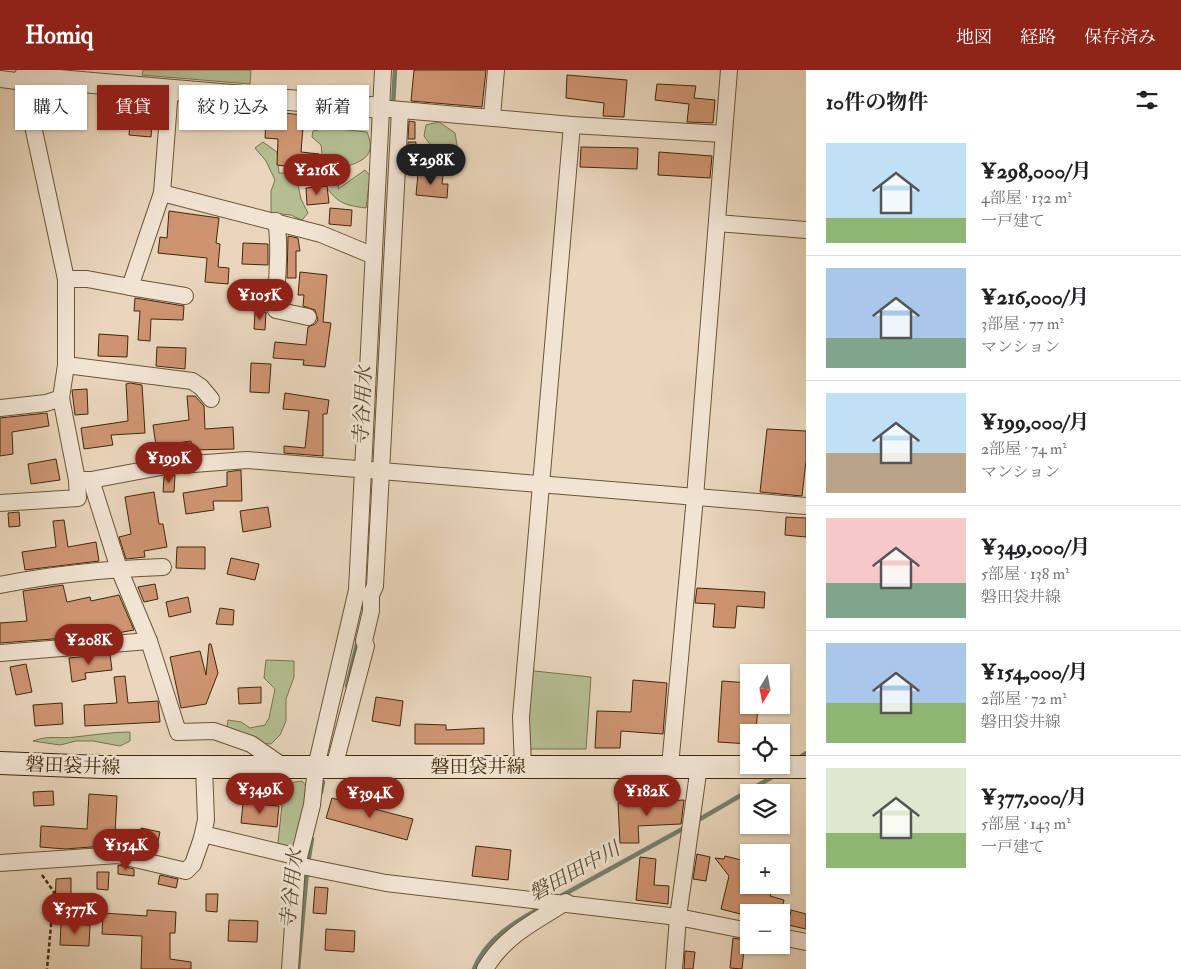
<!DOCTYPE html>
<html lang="ja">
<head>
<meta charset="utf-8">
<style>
  body { margin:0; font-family:"IM FELL Double Pica","Noto Serif JP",serif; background:#f6f6f6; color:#202124; height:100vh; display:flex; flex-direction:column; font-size:19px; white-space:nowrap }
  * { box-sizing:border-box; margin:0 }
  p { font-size:16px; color:#757577 }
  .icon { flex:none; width:28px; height:28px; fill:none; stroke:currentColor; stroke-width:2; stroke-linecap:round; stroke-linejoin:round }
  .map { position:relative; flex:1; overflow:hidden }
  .sheet { display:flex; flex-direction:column; background:#fff; width:375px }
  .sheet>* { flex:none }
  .banner { position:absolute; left:15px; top:15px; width:475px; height:45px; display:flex; gap:10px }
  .needle { width:32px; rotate:190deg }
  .fabs { position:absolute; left:740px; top:594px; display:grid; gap:10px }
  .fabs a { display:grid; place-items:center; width:50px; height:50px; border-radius:0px; background:#fff; box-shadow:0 1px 4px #0004; font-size:25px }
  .price { position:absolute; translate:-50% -42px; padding:0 11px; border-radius:18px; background:#8f2418; color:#fff; font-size:16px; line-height:32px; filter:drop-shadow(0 1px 2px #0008) }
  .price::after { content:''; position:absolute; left:50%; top:30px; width:15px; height:11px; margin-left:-8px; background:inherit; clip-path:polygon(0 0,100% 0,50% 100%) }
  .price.active { background:#222; color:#fff }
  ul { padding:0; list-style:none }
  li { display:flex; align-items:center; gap:15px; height:125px; padding:0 20px }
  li+li { border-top:1px solid #e0e0e0 }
  li span { display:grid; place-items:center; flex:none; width:140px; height:100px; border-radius:0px; color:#555 }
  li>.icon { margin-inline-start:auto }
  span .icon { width:60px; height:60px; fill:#fffc; stroke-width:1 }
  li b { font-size:21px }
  h2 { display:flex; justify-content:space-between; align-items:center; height:60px; padding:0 20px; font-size:21px }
  .pill { padding:0 18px; border-radius:0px; background:#fff; box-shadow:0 1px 4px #0004; font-size:18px; line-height:45px }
  .pill.active { background:#8f2418; color:#fff }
  header { display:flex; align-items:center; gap:30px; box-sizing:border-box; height:70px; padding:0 25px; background:#8f2418; color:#fff }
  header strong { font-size:24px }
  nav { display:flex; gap:28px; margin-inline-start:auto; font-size:18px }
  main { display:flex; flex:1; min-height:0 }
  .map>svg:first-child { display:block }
</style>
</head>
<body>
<header>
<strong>Homiq</strong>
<nav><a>地図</a><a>経路</a><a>保存済み</a></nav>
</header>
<main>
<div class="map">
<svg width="806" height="899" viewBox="0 0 806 899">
  <rect width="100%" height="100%" fill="#e9d6bc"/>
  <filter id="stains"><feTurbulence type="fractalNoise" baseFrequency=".004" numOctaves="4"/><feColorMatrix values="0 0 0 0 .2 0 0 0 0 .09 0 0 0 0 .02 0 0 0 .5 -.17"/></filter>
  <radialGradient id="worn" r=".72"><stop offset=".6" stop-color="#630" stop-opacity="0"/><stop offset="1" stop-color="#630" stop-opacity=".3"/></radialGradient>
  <g fill="#b4be92" stroke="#7a734e">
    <path d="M143,0H251L250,14L142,5Z"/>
    <path d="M439,52L455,63L459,87L450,102L424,66L426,55Z"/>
    <path d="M328,58L367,62C377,86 363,91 343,98L338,119L365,100L370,106L366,138C340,135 336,131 321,110L298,115L301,129L308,143L302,150L291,145L271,143V121L275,110L266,91L255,78L263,72L277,82L279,103C295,103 312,106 323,92L321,75L312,67L313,61Z"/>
    <path d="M266,590L294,591V607L286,629V651L280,665L271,674L258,673L227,657L228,650L241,652L250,658L265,655L269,648L275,619L264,608Z"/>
    <path d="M525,600L591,607L586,679H522Z"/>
    <path d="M130,662V671L120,676L93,671H76L60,675L33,671C48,665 60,669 75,667C94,665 111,662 130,662Z"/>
    <path d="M302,711L307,717L298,769L292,778L277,782L282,735L263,731L257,722L268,716Z"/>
  </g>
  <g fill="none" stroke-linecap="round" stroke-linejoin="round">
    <g stroke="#757f6d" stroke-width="4.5">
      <path d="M393,36L395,0"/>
      <path d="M347,616L358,570"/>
      <path d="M799,688L806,683"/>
      <path d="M321,722L323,712"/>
      <path d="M695,752L774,706"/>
      <path d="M308,793L312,769"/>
      <path d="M561,826L686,757"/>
      <path d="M298,899L307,801"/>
      <path d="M474,899C487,867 515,852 544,836"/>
    </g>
  </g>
  <g fill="#ce9472" stroke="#412809">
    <path d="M414,0H486L482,37L411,31Z"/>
    <path d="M567,5L627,10L624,47L603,46L604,33L566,28Z"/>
    <path d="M657,14L696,16L694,28L715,30L713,53L687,52L689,34L655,30Z"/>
    <path d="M285,43L311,46L310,58L303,57L301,82L319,84L317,100L277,95L278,69L265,68L266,51L284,52Z"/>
    <path d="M130,50L152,52L151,67L129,65Z"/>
    <path d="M409,51L415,52V69H408Z"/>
    <path d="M408,72H416L415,90L407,89Z"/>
    <path d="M581,77L638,78L637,99L580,97Z"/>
    <path d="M659,82L712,86L710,108L658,105Z"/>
    <path d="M418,103L443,105L442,114H448L447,128L416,125Z"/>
    <path d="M327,116L329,133L307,135L306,118Z"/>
    <path d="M330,138L352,140L351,156L329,154Z"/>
    <path d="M169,141L219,148L216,173L220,174L218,197L229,198L228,214L205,212L207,188L158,183L160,167L167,168Z"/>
    <path d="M288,166L298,168L300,181H296V208H287Z"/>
    <path d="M243,173L268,174V195L242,194Z"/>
    <path d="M300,202L327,205L323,252L331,253L325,297L303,295L304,290L273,288L275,272L306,275L308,257L315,254L318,250L315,240L303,236L304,225H298Z"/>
    <path d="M135,228L184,236L183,250L151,249L150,271L138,270L140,241H134Z"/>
    <path d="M255,242H266L265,260L254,259Z"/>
    <path d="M99,264L128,266L127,287L98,286Z"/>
    <path d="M157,277L186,278L185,299L156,296Z"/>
    <path d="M251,293L271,294L269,323L250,322Z"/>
    <path d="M130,313L142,315L145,363L111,365L113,375L84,379L81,358L128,351L126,314Z"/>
    <path d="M87,319L88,344L75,345L72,320Z"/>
    <path d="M285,323L329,330L327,344H323V386L284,383V376L305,378L309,341L283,339Z"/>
    <path d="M187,326H195L204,336L205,359L233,357L234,379L191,380V371L156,376L153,355L189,350Z"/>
    <path d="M47,343L49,356L12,362L13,384L0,386V348Z"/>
    <path d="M767,359L806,361V391L802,426L760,422Z"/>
    <path d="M56,389L60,410L31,414L28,394Z"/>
    <path d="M241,400L242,431H213L214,440L186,444L183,423L227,416V402Z"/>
    <path d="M175,405L174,422H163L164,407Z"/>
    <path d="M154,422L159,454H163L167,477L144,481L145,487L126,489L119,467L131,464L125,427Z"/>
    <path d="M268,437L271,457L243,462L240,441Z"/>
    <path d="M19,442L20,456L9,457L8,443Z"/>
    <path d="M786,447L806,448V467L785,465Z"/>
    <path d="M64,450L68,477L96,472L99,491L25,500L22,482L56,477L53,451Z"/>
    <path d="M177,477H205V499L176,498Z"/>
    <path d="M231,488L259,494L255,510L227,504Z"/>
    <path d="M155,514L158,529L144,532L138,517Z"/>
    <path d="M63,515L67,532L90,527L91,531L119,525L134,560L112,564L111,559L79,567L0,573V553L27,551L23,521Z"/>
    <path d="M697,518L765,522L764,538L737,536L735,558L713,557L715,534L695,533Z"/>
    <path d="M188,527L191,542L169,547L166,532Z"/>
    <path d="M220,538L234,540L233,555L216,554Z"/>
    <path d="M209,574H211L218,603L206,634L181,638L170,587L200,581L206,605Z"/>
    <path d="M110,584L112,600L85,603L86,609L72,612L69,588Z"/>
    <path d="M26,594L32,622L16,625L10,597Z"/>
    <path d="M125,606L128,633L158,631L160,652L85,656L84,635L117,633L114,607Z"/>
    <path d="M633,610L667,613L663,664L621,661L620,678H595L597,641L631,642Z"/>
    <path d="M722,611L749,613V635H758L756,662H749V674L718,672Z"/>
    <path d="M261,617V633L239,634L238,618Z"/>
    <path d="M376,627L403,631L400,656L372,651Z"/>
    <path d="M62,633L63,654L35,656L33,635Z"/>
    <path d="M415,654L446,655V660L484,658V674H415Z"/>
    <path d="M53,721L54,735L34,736L33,722Z"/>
    <path d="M89,724L117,726L115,763L139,769L141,758L160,762L157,776L136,774V779L118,775L65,779L40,777L41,756L87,759Z"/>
    <path d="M332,728L413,749L407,770L326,748Z"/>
    <path d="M684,730L681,754L638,756L639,773H620L618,733Z"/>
    <path d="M243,733L279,736L277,757L241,753Z"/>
    <path d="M476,776L511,780L508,810L472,806Z"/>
    <path d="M697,784L710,787L706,811L693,809Z"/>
    <path d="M725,786L749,792V815H773L770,826L784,830L781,842H748V846L721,839L729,806L715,788L724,789Z"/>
    <path d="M640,787L656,789L654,815L669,816L668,834L636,830Z"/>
    <path d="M118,795L134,799V806L118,804Z"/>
    <path d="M97,802H109L108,820L97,819Z"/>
    <path d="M160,805L178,809L176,818L158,814Z"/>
    <path d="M71,808V838H55L56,809Z"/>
    <path d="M315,817L328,818L326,844L313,843Z"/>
    <path d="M206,824H218L217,842L206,841Z"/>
    <path d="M147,840L176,842L175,863H170V889L191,892V899H141L142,866L102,864L103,843L147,846Z"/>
    <path d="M791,840L806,844V859L788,855Z"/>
    <path d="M229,850L258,851L257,872L228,871Z"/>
    <path d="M61,854L90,855L89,876L60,875Z"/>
    <path d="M326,859L355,861L354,882L325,880Z"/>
    <path d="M733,868L745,870L742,899L730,898Z"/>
    <path d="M685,881L695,882L693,899H684Z"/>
  </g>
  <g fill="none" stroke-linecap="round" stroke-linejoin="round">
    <g stroke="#6b5436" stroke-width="18">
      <g id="minor">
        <path d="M0,9L24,12"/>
        <path d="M390,39L572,55L724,64"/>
        <path d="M492,46L496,0"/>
        <path d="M162,123L321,164L374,186"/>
        <path d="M276,151C281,180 276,210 276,240L308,247"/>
        <path d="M717,153L806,160"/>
        <path d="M66,209H87L130,217L162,123L170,19"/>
        <path d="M130,217L185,226"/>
        <path d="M66,295L192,311L201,317L211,329"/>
        <path d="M61,328L77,410H91L166,396L247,390L806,436"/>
        <path d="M0,338L46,333L61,328L66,295V209L24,14L25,0"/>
        <path d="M91,410L119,499L149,571L178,662L214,661L251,674L284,697"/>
        <path d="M0,433L78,428L77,410"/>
        <path d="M0,515C54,504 108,499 163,497"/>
        <path d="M0,583L149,571"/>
        <path d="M523,696L521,647L572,55"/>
        <path d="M670,696L695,427L729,0"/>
        <path d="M334,697L366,576L364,571L371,541V525L375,516L400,40"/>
        <path d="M202,768L206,750L204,697"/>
        <path d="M0,793L118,785L186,801L193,794L202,768L207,765L299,787"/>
        <path d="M297,795L386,813L678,847L749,861"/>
        <path d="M781,867L806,872"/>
        <path d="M290,899L297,795L312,735L316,697L357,520L383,0"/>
        <path d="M485,899C504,866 535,852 566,832"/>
        <path d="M674,899L678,847L699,696"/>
      </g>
    </g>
    <g stroke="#6b5436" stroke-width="22">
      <path id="tertiary" d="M24,7L381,38"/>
    </g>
    <g stroke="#412809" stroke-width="24">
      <path id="secondary" d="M0,693L101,697H806"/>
    </g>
    <path stroke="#412809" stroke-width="2.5" stroke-dasharray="4 2.5" stroke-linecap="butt" d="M42,805L54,822L47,899"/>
    <use href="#minor" stroke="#f1e4d3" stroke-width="16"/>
    <use href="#tertiary" stroke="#f1e4d3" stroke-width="20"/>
    <use href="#secondary" stroke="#f1e4d3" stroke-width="22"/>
  </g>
  <g text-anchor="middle" stroke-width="5" stroke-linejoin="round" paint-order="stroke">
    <g font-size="19" fill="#412809" stroke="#f1e4d3">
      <text transform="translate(73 695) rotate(2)" y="7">磐田袋井線</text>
      <text x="478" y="703">磐田袋井線</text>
    </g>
    <g font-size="20" font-style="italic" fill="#564c32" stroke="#f1e4d3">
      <text transform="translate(362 336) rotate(-87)" y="7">寺谷用水</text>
      <text transform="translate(574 801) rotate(-29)" y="7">磐田田中川</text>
      <text transform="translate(291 819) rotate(-84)" y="7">寺谷用水</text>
    </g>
  </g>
  <rect width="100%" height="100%" filter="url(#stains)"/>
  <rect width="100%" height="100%" fill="url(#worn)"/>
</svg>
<div class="fabs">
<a><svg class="needle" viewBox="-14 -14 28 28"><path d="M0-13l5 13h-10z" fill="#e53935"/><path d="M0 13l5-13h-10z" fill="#757577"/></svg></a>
<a><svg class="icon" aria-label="locate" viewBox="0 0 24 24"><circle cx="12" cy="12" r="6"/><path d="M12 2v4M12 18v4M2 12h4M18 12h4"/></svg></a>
<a><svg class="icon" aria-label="layers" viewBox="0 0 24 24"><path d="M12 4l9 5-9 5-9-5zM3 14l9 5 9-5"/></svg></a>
<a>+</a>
<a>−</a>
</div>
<b class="price active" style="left:431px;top:116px">¥298K</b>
<b class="price" style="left:317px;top:126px">¥216K</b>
<b class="price" style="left:260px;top:251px">¥105K</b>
<b class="price" style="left:169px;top:414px">¥199K</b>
<b class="price" style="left:89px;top:596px">¥208K</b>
<b class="price" style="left:260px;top:745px">¥349K</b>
<b class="price" style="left:647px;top:747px">¥182K</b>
<b class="price" style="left:370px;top:749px">¥394K</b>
<b class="price" style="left:126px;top:801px">¥154K</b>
<b class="price" style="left:75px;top:865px">¥377K</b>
<div class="banner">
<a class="pill">購入</a>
<a class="pill active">賃貸</a>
<a class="pill">絞り込み</a>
<a class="pill">新着</a>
</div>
</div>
<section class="sheet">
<h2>10件の物件<svg class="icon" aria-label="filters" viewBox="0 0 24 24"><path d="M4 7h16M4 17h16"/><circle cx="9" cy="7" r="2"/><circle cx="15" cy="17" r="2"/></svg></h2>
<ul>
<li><span style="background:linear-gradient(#bfe0f5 75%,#8fb573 0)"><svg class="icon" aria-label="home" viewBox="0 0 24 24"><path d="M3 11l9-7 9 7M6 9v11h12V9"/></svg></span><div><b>¥298,000/月</b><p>4部屋 · 132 m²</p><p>一戸建て</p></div></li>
<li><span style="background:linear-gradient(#a9c7e8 70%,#7fa58c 0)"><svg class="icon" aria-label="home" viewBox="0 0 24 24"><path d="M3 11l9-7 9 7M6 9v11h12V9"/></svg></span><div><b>¥216,000/月</b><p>3部屋 · 77 m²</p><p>マンション</p></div></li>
<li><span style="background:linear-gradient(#bfe0f5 60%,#b9a48a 0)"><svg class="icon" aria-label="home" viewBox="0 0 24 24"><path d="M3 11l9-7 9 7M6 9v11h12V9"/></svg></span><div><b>¥199,000/月</b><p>2部屋 · 74 m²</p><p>マンション</p></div></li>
<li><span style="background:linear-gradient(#f6c9c9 65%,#7fa58c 0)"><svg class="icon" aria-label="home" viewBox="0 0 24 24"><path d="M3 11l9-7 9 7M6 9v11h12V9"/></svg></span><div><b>¥349,000/月</b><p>5部屋 · 138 m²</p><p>磐田袋井線</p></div></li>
<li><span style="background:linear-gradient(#a9c7e8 60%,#8fb573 0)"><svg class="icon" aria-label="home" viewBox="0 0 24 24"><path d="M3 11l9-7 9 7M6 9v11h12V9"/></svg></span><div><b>¥154,000/月</b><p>2部屋 · 72 m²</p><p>磐田袋井線</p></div></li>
<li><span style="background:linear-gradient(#dfe7d0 65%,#8fb573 0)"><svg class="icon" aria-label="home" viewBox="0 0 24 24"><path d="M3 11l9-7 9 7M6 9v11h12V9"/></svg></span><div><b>¥377,000/月</b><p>5部屋 · 143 m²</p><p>一戸建て</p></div></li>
</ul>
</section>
</main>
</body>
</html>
